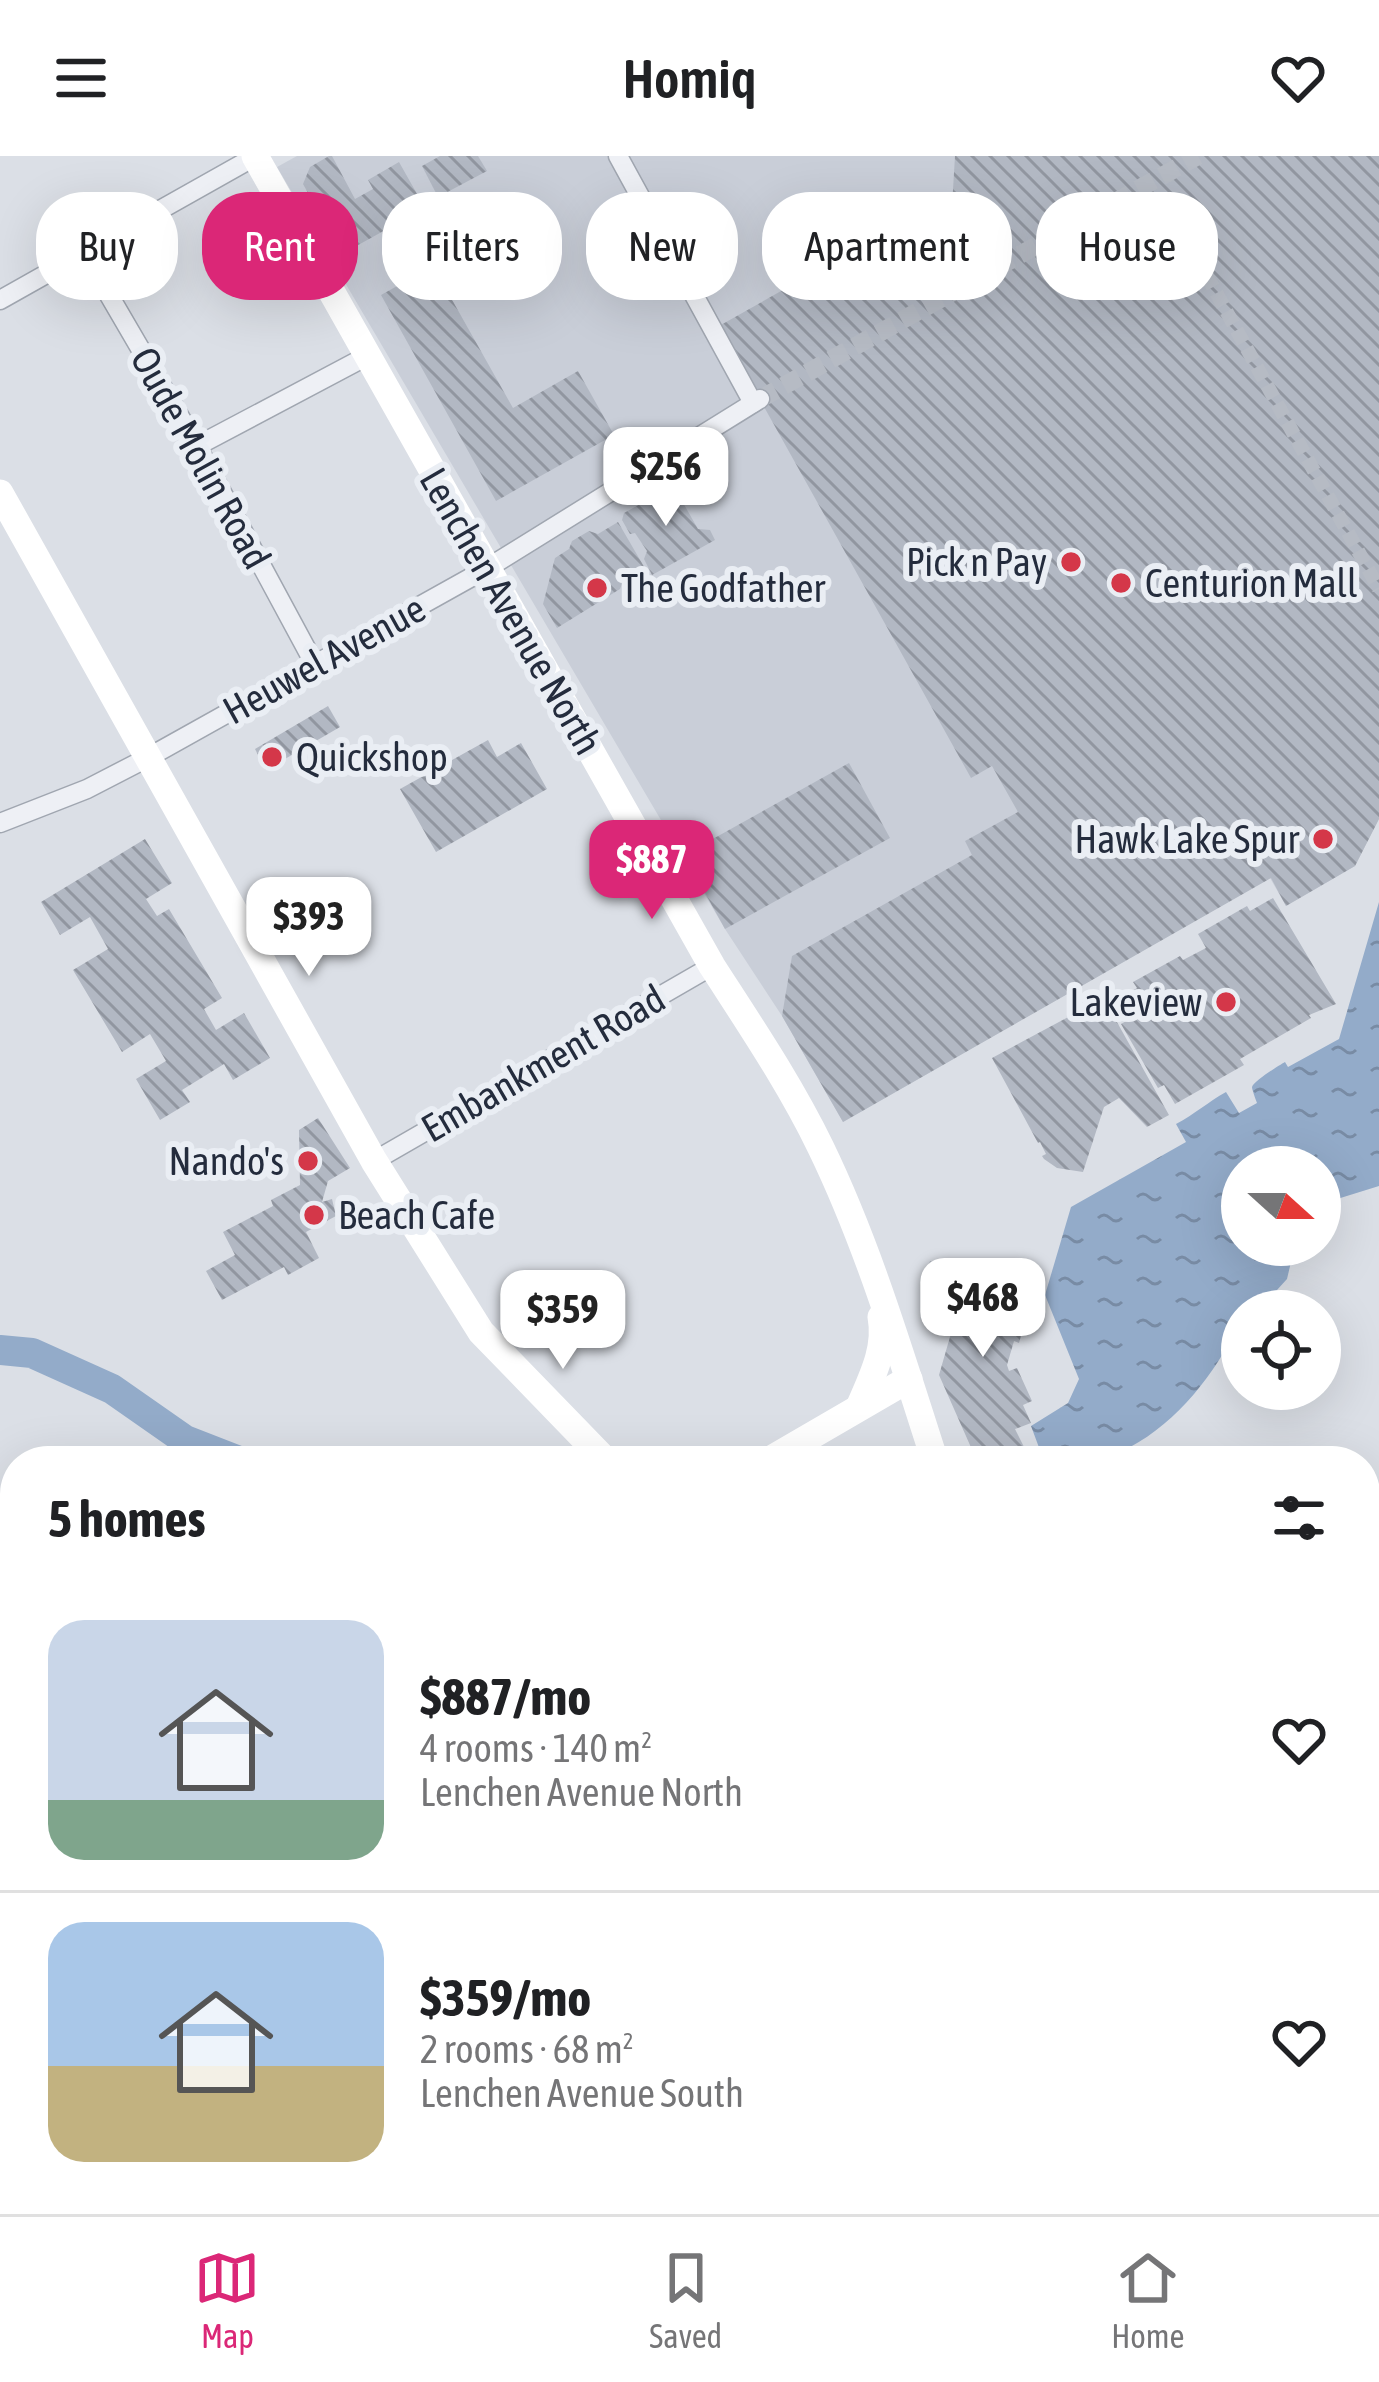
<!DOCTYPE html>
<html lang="en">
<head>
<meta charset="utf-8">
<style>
  body { margin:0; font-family:"Asap Condensed",sans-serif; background:#f2f2f2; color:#202124; height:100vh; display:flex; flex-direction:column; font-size:45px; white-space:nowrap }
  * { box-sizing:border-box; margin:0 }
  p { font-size:39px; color:#757577 }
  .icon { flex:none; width:66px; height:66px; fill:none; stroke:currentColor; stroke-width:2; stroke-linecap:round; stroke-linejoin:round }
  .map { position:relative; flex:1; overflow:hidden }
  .drawer { position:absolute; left:0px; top:1290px; width:1380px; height:768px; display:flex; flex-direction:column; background:#fff; border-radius:48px 48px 0 0; box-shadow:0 12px 48px #0002 }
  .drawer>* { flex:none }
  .guide { position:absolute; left:36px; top:36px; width:1308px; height:108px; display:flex; gap:24px }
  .needle { width:78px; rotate:111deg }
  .buttons { position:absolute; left:1221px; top:990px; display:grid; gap:24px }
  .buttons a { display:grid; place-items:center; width:120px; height:120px; border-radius:50%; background:#fff; box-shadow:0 12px 48px #0002; font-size:60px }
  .price { position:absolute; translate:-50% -102px; padding:0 27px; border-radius:24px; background:#fff; color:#222; font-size:39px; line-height:78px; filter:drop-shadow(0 3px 6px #0008) }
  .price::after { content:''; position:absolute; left:50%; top:72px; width:36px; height:27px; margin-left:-18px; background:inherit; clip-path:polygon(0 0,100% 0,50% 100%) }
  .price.current { background:#db2777; color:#fff }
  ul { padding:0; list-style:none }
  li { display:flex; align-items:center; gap:36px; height:300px; padding:0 48px }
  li+li { border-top:3px solid #e0e0e0 }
  li span { display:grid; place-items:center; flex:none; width:336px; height:240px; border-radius:36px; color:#555 }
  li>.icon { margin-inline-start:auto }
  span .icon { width:144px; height:144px; fill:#fffc; stroke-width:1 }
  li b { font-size:51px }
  h2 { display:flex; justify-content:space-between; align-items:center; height:144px; padding:0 48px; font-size:51px }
  .pill { padding:0 42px; border-radius:48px; background:#fff; box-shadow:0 12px 48px #0002; font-size:42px; line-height:108px }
  .pill.current { background:#db2777; color:#fff }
  header { display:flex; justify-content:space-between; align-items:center; height:156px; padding:0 48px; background:#fff; font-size:54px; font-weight:600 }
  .tabs { display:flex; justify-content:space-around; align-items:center; height:168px; border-top:3px solid #e0e0e0; background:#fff; font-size:33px; color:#757577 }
  .tabs a { display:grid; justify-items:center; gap:6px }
  .tabs .current { color:#db2777 }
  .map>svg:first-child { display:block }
</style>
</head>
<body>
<header><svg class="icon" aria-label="menu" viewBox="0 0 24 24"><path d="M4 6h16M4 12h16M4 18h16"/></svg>Homiq<svg class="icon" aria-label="heart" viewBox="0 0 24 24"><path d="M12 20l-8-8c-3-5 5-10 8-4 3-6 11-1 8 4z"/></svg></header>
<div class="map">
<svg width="1379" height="2058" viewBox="0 0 1379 2058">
  <defs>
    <pattern id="water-ripples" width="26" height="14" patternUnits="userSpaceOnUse" patternTransform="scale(3)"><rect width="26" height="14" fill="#93abc9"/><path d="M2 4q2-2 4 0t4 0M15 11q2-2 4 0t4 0" fill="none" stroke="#788ba4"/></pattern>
    <pattern id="building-back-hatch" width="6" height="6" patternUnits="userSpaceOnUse" patternTransform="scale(3)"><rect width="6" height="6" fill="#b2b8c3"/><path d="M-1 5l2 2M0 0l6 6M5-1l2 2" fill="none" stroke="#9196a0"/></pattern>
  </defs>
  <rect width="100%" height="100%" fill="#dbdfe6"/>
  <path fill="#c9ced8" d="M297,0H1379V663L1355,710L1286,750L1270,722L843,966L782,860L725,773L277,11Z"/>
  <g fill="#c0d1bc">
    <path d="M15,1427V1528L0,1525V1483Z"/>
    <path d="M0,1820L15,1830V2043H230L231,2058H0Z"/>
  </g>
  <path fill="url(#water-ripples)" d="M1379,746V1030L1334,1044L1320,1053V1011H1242V1089H1295L1287,1123L1258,1155H1242C1242,1173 1233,1181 1224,1196C1195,1244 1155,1286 1100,1304C1084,1309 1061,1305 1044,1305L1031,1270L1068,1247L1079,1223L1045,1139L1071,1051L1186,986L1176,968C1195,958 1208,946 1226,936L1239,957L1257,947C1256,944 1252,934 1252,931C1254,925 1278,910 1285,906L1288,911L1339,883Z"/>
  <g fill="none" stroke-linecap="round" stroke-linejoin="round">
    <path stroke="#93abc9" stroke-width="4.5" d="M0,1202L7,1195"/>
    <path stroke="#93abc9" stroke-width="30" d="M0,1194L32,1197L112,1233L185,1284L239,1305"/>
  </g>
  <g fill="url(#building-back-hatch)">
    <path d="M329,0H332L355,43L373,33L368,24L399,6L425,52L342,98L303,28L310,11Z"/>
    <path d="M440,0H478L487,15L438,41L422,10Z"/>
    <path d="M955,0H1379V663L1355,710L1286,750L1271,722L843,966L782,860L792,800L972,699L965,685L1018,656L992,610L971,622L719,170L813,117L825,138L951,67Z"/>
    <path d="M433,110L513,252L578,215L614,279L496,345L381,139Z"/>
    <path d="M682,325L687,334L682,345L698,373L710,374L715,384L652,419L644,403L647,395L635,377L630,378L622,364L624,357Z"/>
    <path d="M618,366L650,421L637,429L624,423L620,433L557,472L543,448L555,402L569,393L572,385L589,375L598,378Z"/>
    <path d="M328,550L340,571L266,614L255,593Z"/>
    <path d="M488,584L497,601L521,587L547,633L436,696L400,633Z"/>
    <path d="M849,607L890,682L725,773L684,699Z"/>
    <path d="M145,683L172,727L146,743L157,760L169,753L222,842L204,853L216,874L244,857L270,902L233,924L224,908L182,934L190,946L160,964L136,923L166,905L150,878L122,896L73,814L108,793L90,761L60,779L41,746Z"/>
    <path d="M1273,742L1336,848L1309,859L1311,862L1240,903L1244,909L1175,948L1164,929L1158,932L1121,868L1128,864L1117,844L1137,832L1133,826L1180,800L1183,804L1206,792L1198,778L1247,750L1250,755Z"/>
    <path d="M1099,834L1169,959L1147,971L1119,942L1104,951L1083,1016L1057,1012L1044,1003L1042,1000L1046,998L1040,986L1038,987L992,902L1072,859L1089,840Z"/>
    <path d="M318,962L350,1012L328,1025L322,1046L332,1043L336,1060L306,1076L319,1102L288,1119L284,1111L222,1144L206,1115L235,1099L223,1076L273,1050L271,1044L300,1029L299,974Z"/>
    <path d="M930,1105L1027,1133L1023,1149L1029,1151L1019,1187L1014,1185L1007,1209L1009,1215L1017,1212L1032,1245L1023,1249L1031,1267L1015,1273L1031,1305H977L939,1219L954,1167L924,1158L933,1128L962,1136L964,1130L926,1119Z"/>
    <path d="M1379,1899V2004L1365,1979V1908Z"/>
    <path d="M0,1983H2L11,2030L0,2031Z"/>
    <rect x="1021" y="2043" width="54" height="15"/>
    <path d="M1101,2043H1155L1160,2058H1106Z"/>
  </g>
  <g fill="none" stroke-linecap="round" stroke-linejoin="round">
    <path stroke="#b6bbc4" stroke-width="14" stroke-dasharray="14 7" stroke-linecap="butt" d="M1186,82L1379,433"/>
    <path stroke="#b6bbc4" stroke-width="18" stroke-dasharray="18 9" stroke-linecap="butt" d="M760,243L1198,0"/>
    <g stroke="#a0a6b0" stroke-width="21">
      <g id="minor">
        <path d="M618,0L753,247"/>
        <path d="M85,98L197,290L314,507"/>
        <path d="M0,144L256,0"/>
        <path d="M197,290L367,200"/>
        <path d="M0,667L87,633L149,601L486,413L760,243"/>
        <path d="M374,1005L712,810"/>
        <path d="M0,1831L15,1842"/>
        <path d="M204,2043L205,2058"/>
      </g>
    </g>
    <g stroke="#a0a6b0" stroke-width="27">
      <g id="tertiary">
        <path d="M1365,1693L1379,1685"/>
        <path d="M1365,1745L1379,1737"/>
        <path d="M677,2058L711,2043"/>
        <path d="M729,2058L766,2043"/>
      </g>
    </g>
    <use href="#minor" stroke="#eef0f5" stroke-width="18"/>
    <use href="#tertiary" stroke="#eef0f5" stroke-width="24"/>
    <g stroke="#fff" stroke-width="27">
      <path d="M255,0L712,810C750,869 790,928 821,992C869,1091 901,1200 935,1305"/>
      <path d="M0,337L374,1005L481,1176L606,1305"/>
      <path d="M860,1249C872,1221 887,1192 881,1161"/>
      <path d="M768,1305L909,1223"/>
      <path d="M1235,2043L1244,2058"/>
      <path d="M1280,2043L1289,2058"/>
    </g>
    <g stroke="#747e91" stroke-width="9">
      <g id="rail">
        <path d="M0,1604L15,1609"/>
        <path d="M1365,1662L1379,1659"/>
      </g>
    </g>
    <use href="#rail" stroke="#eaeef4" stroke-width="4.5" stroke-dasharray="14" stroke-linecap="butt"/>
  </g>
  <g fill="#d43749" stroke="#eaeef4" stroke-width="4.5">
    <circle cx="1071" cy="406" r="12"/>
    <circle cx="1121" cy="427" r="12"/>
    <circle cx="597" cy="432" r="12"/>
    <circle cx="272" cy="601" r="12"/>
    <circle cx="1323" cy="683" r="12"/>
    <circle cx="1226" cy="846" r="12"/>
    <circle cx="308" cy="1005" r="12"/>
    <circle cx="314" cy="1059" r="12"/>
  </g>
  <g text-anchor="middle" stroke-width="12" stroke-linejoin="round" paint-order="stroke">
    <g font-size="39" fill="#242c3d" stroke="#eaeef4">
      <text transform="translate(201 302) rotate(61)" y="14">Oude Molin Road</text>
      <text transform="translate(511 455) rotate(60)" y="14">Lenchen Avenue North</text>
      <text transform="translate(324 503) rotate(-29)" y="14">Heuwel Avenue</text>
      <text transform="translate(543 907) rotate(-30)" y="14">Embankment Road</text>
    </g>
    <g font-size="39" fill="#242c3d" stroke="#eaeef4" text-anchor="end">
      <text x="1047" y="420">Pick n Pay</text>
      <text x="1145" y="441" text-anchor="start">Centurion Mall</text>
      <text x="621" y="446" text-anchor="start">The Godfather</text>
      <text x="296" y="615" text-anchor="start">Quickshop</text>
      <text x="1299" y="697">Hawk Lake Spur</text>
      <text x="1202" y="860">Lakeview</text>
      <text x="284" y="1019">Nando's</text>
      <text x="338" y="1073" text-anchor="start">Beach Cafe</text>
    </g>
  </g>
</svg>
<div class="buttons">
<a><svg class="needle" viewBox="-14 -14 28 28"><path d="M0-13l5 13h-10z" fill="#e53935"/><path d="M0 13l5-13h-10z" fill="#757577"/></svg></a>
<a><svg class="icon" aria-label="locate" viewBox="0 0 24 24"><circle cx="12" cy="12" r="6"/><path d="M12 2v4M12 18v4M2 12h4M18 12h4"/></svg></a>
</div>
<b class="price" style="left:666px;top:373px">$256</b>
<b class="price current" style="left:652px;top:766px">$887</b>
<b class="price" style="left:309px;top:823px">$393</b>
<b class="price" style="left:983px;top:1204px">$468</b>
<b class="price" style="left:563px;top:1216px">$359</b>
<div class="guide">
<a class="pill">Buy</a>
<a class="pill current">Rent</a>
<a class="pill">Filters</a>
<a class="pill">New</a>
<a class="pill">Apartment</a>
<a class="pill">House</a>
</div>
<section class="drawer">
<h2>5 homes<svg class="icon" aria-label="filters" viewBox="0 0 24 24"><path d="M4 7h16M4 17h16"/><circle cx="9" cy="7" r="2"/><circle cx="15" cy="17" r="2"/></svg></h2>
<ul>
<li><span style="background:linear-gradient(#c9d6e8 75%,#7fa58c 0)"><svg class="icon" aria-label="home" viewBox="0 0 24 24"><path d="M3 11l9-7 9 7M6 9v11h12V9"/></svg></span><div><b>$887/mo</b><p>4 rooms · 140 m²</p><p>Lenchen Avenue North</p></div><svg class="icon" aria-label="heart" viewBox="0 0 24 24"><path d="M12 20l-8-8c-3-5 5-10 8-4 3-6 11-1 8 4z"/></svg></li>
<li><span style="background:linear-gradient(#a9c7e8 60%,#c2b280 0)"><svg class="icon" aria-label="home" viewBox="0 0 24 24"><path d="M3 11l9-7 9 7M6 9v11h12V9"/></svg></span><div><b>$359/mo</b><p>2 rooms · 68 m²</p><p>Lenchen Avenue South</p></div><svg class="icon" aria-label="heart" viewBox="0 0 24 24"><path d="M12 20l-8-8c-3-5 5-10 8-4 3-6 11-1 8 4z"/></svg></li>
</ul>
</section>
</div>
<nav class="tabs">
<a class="current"><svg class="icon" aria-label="map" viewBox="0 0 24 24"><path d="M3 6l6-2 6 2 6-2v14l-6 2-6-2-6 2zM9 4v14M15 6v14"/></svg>Map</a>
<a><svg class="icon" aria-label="saved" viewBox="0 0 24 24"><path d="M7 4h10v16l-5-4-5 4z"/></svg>Saved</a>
<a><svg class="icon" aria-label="home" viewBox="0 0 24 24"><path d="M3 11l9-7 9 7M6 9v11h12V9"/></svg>Home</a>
</nav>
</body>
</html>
